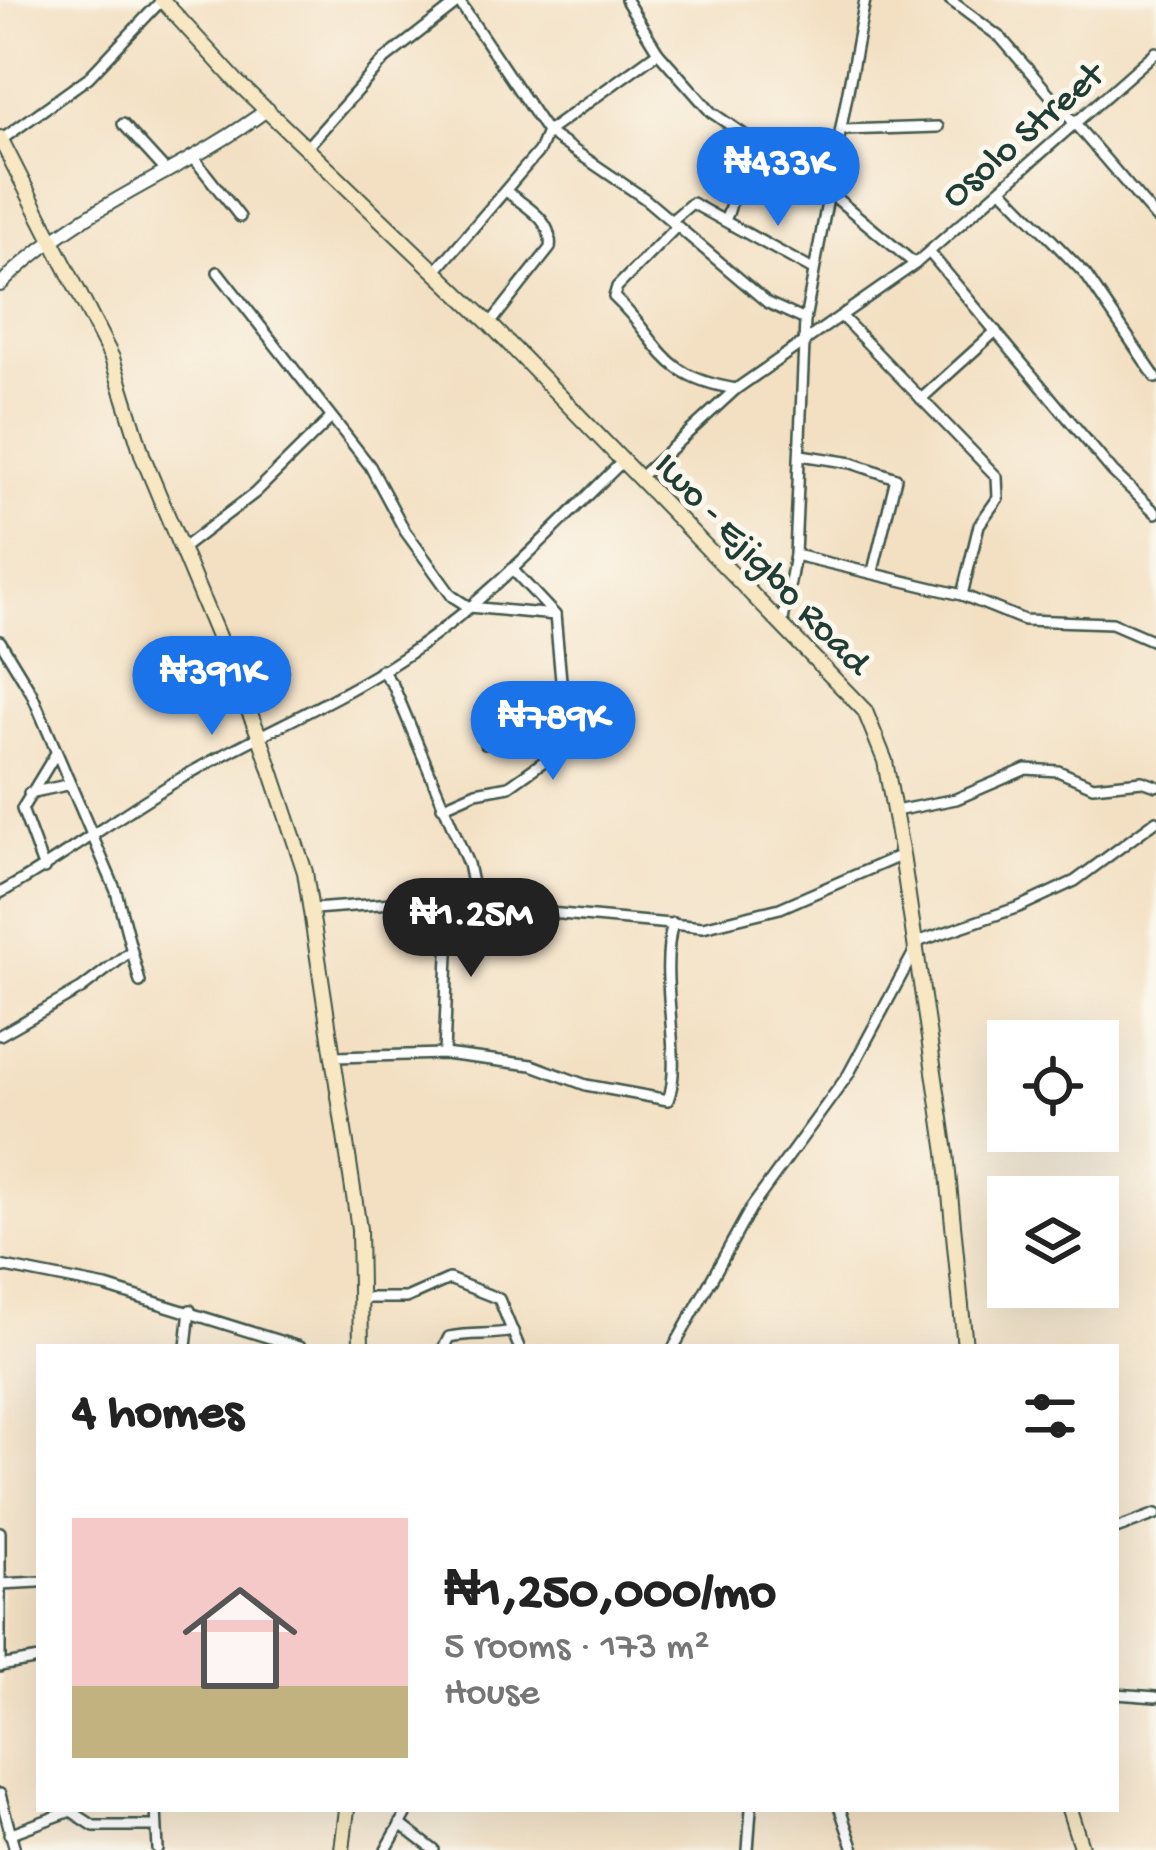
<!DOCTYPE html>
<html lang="en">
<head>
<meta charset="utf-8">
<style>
  body { margin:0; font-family:"Gochi Hand",sans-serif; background:#f2f2f2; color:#222; height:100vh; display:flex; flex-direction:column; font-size:45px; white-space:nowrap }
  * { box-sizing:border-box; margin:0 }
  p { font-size:39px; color:#767676 }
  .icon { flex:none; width:66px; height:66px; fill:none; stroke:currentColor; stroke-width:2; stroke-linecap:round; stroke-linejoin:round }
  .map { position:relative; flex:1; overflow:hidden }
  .sheet { position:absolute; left:36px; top:1344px; width:1083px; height:468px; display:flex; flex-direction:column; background:#fff; border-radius:0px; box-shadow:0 12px 48px #0002 }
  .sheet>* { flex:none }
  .fabs { position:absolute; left:987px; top:1020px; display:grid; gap:24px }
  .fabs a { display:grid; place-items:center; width:132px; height:132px; border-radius:0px; background:#fff; box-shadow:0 12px 48px #0002; font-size:60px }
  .price { position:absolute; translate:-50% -102px; padding:0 27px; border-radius:42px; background:#1a73e8; color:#fff; font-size:39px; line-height:78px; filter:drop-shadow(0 3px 6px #0008) }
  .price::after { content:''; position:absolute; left:50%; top:72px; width:36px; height:27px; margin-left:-18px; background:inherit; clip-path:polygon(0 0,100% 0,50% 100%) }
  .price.on { background:#222; color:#fff }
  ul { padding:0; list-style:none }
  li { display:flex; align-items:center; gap:36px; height:300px; padding:0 36px }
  li span { display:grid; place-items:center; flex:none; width:336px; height:240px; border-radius:0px; color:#555 }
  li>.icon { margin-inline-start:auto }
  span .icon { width:144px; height:144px; fill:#fffc; stroke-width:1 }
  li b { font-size:51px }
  h2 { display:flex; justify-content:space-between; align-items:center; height:144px; padding:0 36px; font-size:51px }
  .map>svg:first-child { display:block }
</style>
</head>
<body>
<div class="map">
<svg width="1156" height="1850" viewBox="0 0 1156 1850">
  <rect width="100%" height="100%" fill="#fbf7ec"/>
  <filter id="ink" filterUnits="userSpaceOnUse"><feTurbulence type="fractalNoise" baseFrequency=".00833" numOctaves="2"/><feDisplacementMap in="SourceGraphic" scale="24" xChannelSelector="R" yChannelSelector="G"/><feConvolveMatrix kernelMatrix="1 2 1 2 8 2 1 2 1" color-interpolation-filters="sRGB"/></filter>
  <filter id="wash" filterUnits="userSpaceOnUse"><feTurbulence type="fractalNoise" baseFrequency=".004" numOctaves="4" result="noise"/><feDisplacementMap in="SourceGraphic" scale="48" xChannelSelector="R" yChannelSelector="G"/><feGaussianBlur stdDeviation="2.7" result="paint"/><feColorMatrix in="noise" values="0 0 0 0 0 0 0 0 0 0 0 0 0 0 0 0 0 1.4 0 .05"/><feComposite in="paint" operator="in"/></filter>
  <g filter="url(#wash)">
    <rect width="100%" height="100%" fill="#f3e0c3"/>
  </g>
  <g filter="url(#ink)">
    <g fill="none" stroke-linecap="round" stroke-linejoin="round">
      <g stroke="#3f5549" stroke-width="14">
        <g id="minor">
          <path d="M458,0L547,132L644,198L768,303L805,320"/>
          <path d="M626,0L658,52L711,112L831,194L915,264"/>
          <path d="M950,0L1001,38L1156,218"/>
          <path d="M123,124L165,170"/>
          <path d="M843,130L938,127"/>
          <path d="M1,140L89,77L162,0"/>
          <path d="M307,147L385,59L461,0"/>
          <path d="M192,156L240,217"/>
          <path d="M1002,189L1086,275L1156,378"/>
          <path d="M726,218C740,190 726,161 734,130"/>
          <path d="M671,221L692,203L813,270"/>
          <path d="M677,226L617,287L614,297C665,345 657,376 736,389"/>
          <path d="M929,252L1113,472L1156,513"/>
          <path d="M436,271L539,151L547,132L658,52"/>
          <path d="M218,272L370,466L405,531L452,596L469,607L555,615"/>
          <path d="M843,318L997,477L998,498L979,525L962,595"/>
          <path d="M490,324L550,248C554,220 525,206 506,191"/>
          <path d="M921,399L996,331"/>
          <path d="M801,455L852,463L896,478L873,571"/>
          <path d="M639,478L736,389L915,264L1156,52"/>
          <path d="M183,548L255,493L330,419"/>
          <path d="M795,555L962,595L1024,620L1112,623L1156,642"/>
          <path d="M782,626L795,555L805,320L865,0"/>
          <path d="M0,641L31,692L116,891L140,982"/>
          <path d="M381,670L393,685L468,864L477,908"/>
          <path d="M485,744L562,690"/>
          <path d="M29,793L67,785"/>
          <path d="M442,807L476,792L509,786L567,745L555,615L512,569"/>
          <path d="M895,811L956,799L1026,769L1058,771L1093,786L1142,781L1156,786"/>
          <path d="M44,869L22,809L56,753"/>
          <path d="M0,893C62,859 117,816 178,780C252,736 332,705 404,657C485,603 553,529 623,461"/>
          <path d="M314,909L418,901L703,927L780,908L902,855"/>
          <path d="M0,1035L81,989L131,951"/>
          <path d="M444,1054L450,905"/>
          <path d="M335,1057L444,1054L532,1065L586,1085L668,1100C684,1060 657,978 673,923"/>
          <path d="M0,1266L106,1287L299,1347"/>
          <path d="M361,1298H406L449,1279L499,1299L519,1347"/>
          <path d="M186,1347L190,1310"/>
          <path d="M444,1347L449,1337C474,1332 489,1336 513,1331"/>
          <path d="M674,1347L751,1208L848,1075L920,941L1019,907L1075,881L1156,821"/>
          <path d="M1116,1529L1156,1514"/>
          <path d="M0,1532V1667"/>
          <path d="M0,1584L39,1582"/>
          <path d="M0,1666L39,1659"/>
          <path d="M1116,1694L1156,1697"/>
          <path d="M0,1794L15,1850"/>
          <path d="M156,1809L158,1850"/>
          <path d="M840,1809L854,1850"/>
          <path d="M400,1824L434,1850"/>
          <path d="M9,1834L71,1811L94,1826H155"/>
          <path d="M386,1850L409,1809"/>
          <path d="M748,1850L751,1809"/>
        </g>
      </g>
      <g stroke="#3f5549" stroke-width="16">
        <path id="tertiary" d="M0,285C81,204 179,175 268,109"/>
      </g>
      <g stroke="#3f5549" stroke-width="18">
        <g id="secondary">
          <path d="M162,0L237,82L490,324L865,711L885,761L902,855L946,1153L965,1347"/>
          <path d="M0,138L112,358L143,457L261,740L305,872L359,1229L361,1347"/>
          <path d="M1069,1809L1082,1850"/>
          <path d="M342,1850L347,1809"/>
        </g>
      </g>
      <use href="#minor" stroke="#fff" stroke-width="9"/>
      <use href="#tertiary" stroke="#fff" stroke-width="12"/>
      <use href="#secondary" stroke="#f7e8c3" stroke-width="14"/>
    </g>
  </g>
  <g text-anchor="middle" stroke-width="10" stroke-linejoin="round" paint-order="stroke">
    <g font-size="39" fill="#1f3d34" stroke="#fbf7ec">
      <text transform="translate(1020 132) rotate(-41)" y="14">Osolo Street</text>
      <text transform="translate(765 561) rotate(46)" y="14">Iwo - Ejigbo Road</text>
    </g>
  </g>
</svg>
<div class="fabs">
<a><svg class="icon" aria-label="locate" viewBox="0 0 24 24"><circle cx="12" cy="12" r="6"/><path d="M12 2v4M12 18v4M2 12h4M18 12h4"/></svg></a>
<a><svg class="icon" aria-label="layers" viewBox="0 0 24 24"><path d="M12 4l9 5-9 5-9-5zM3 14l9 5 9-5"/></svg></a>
</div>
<b class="price" style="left:778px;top:229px">₦433K</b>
<b class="price" style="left:212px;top:738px">₦391K</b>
<b class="price" style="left:553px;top:783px">₦789K</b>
<b class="price on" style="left:471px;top:980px">₦1.25M</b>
<section class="sheet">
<h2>4 homes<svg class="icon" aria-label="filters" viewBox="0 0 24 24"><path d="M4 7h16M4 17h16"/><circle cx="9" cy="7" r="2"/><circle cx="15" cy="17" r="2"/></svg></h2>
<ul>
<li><span style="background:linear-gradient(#f6c9c9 70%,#c2b280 0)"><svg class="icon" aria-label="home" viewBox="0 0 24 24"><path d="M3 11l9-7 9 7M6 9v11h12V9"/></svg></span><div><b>₦1,250,000/mo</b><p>5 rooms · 173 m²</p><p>House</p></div></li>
</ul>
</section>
</div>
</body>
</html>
